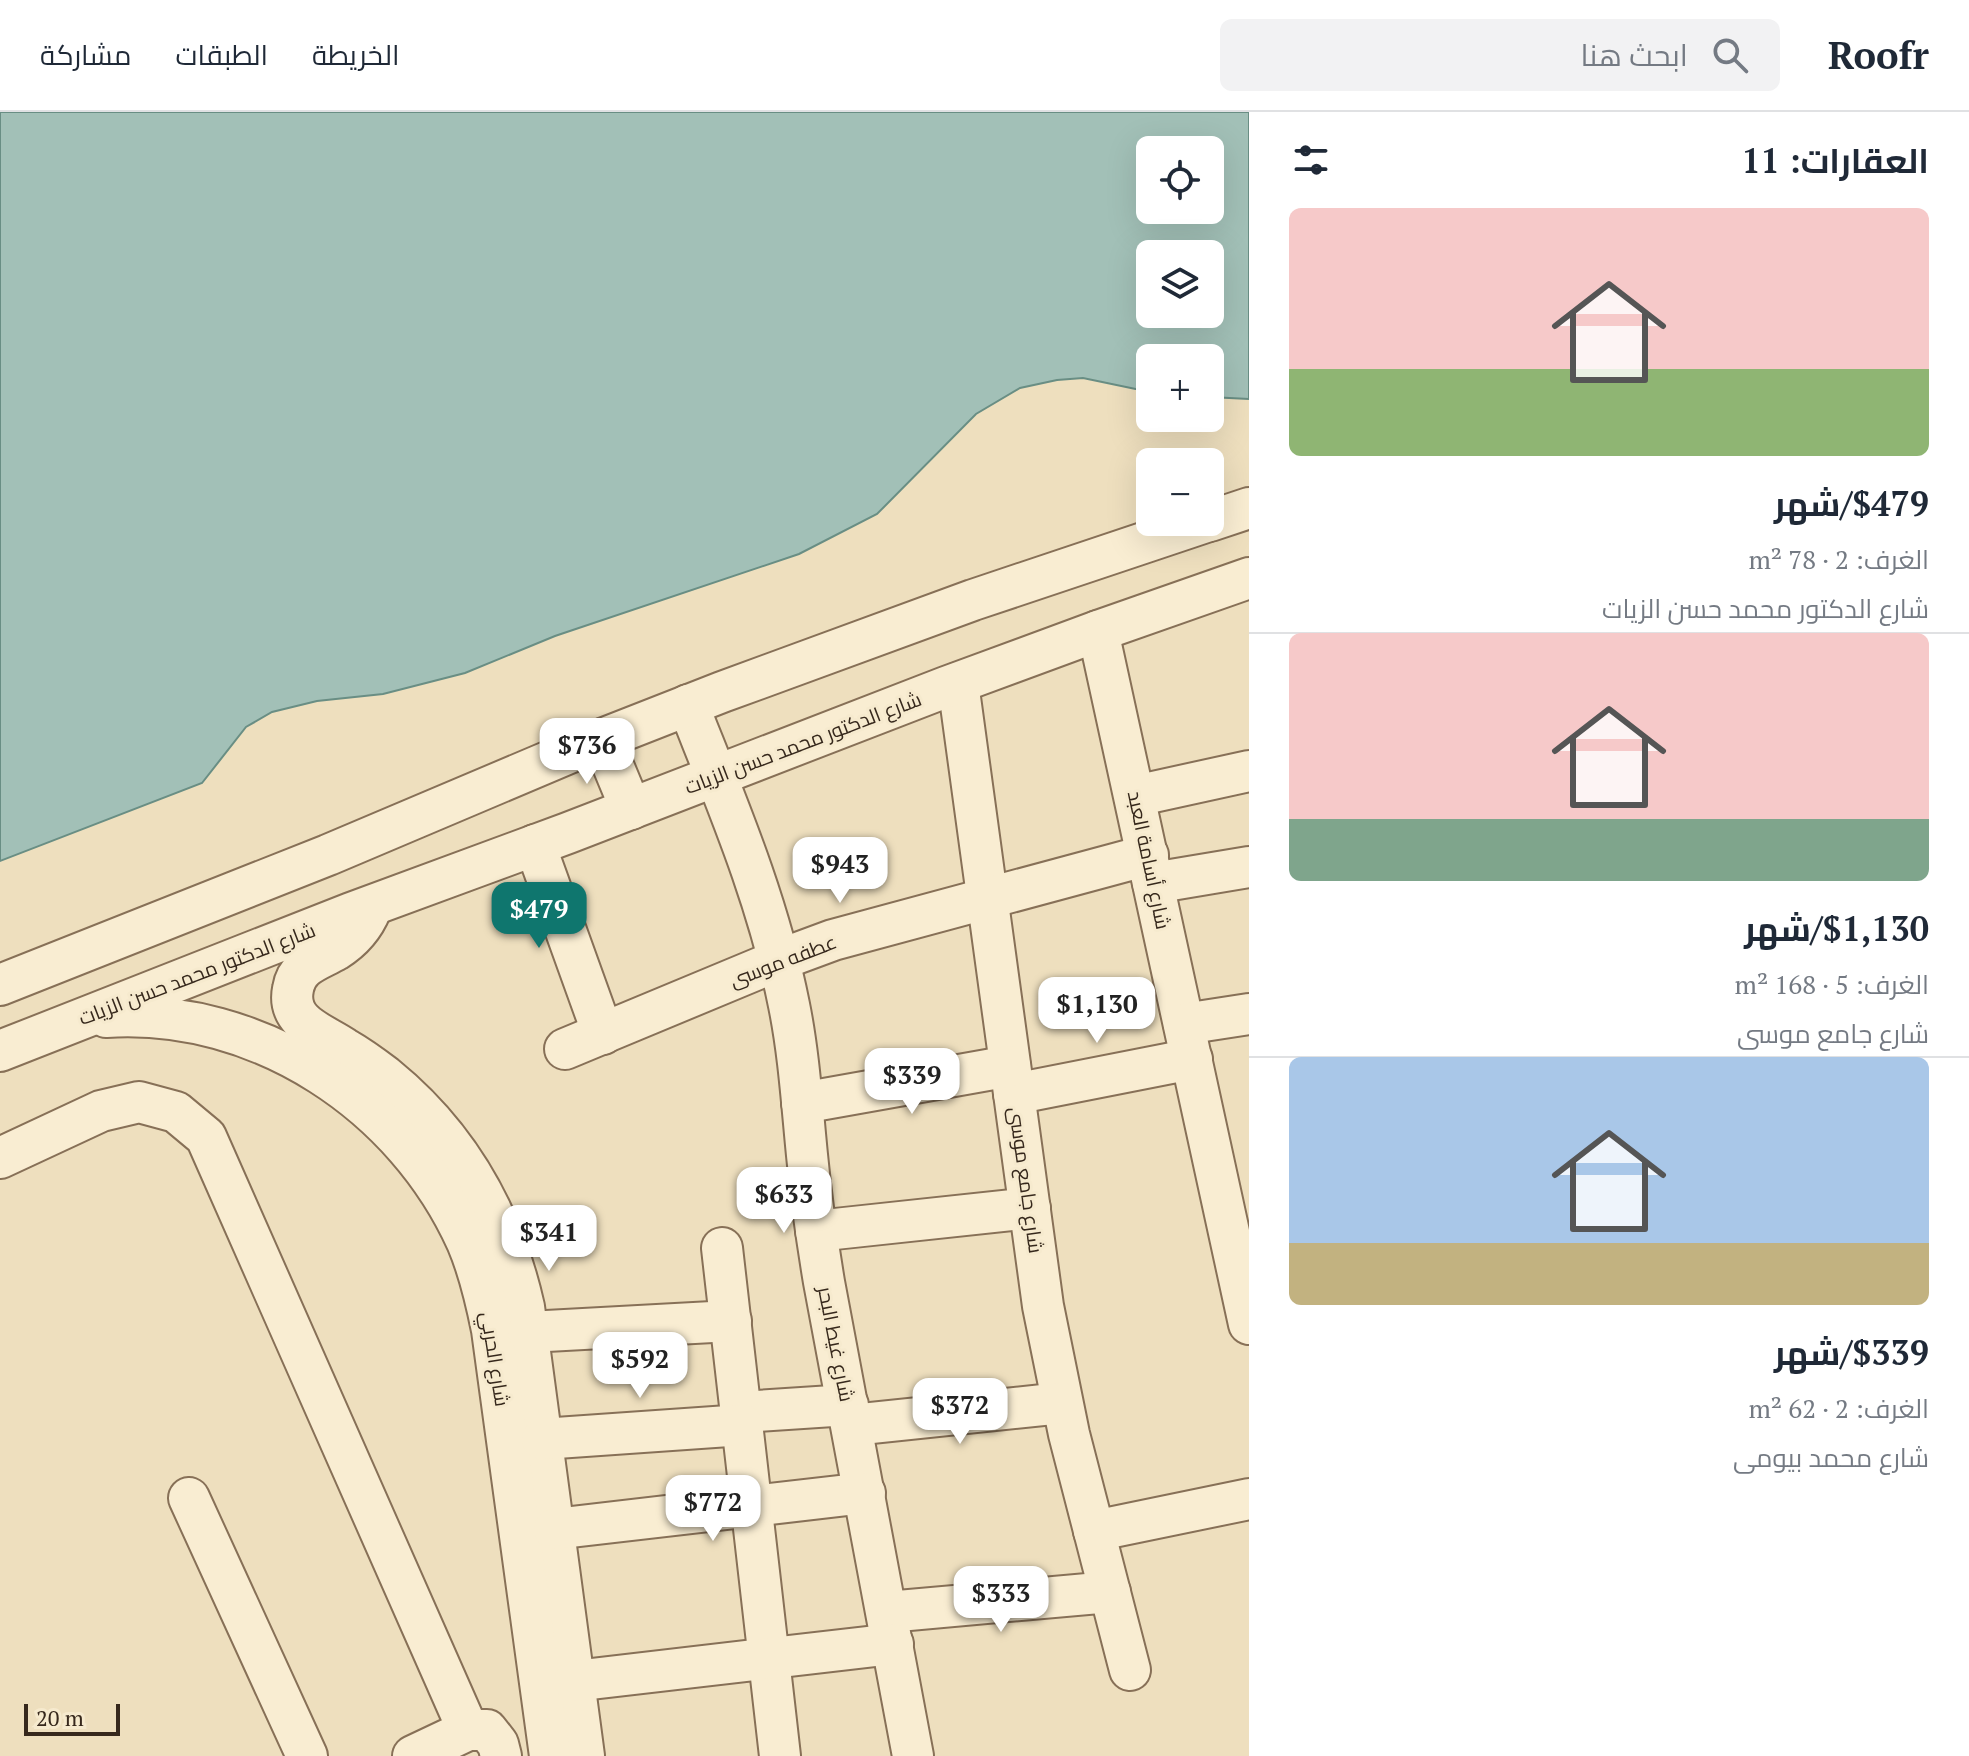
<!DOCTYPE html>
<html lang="ar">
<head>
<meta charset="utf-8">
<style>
  body { margin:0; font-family:"PT Serif",Cairo,serif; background:#f2f2f3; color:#1f2937; direction:rtl; height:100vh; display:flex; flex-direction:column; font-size:30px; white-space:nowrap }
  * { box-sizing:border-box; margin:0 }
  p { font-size:26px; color:#747a83 }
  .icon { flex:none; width:44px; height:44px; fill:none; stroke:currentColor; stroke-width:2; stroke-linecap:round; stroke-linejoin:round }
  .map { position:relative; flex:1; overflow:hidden; direction:ltr }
  .details { display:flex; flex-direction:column; background:#fff; width:720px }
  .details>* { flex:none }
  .controls { position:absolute; left:1136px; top:24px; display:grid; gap:16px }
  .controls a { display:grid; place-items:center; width:88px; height:88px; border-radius:12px; background:#fff; box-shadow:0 8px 32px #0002; font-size:40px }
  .scale { position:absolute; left:24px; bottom:20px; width:96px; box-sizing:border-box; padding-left:8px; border:4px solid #36281c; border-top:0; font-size:22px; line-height:28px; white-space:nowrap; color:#36281c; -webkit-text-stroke:6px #f6eace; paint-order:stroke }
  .price { position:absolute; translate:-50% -68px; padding:0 18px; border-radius:16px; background:#fff; color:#222; font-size:26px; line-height:52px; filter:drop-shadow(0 2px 4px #0008) }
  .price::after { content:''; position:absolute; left:50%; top:48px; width:24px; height:18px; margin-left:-12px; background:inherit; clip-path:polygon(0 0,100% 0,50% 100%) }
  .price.selected { background:#0f766e; color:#fff }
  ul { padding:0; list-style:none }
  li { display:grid; align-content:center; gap:16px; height:424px; padding:0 40px }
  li+li { border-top:2px solid #e0e1e3 }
  li span { display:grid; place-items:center; height:248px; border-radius:12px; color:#555 }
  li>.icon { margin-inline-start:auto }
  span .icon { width:144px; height:144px; fill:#fffc; stroke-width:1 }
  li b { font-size:34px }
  h2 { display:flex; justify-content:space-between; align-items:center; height:96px; padding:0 40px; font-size:34px }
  header { display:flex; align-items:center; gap:48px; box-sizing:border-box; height:112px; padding:0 40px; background:#fff; border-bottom:2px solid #e0e1e3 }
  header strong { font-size:38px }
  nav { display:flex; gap:44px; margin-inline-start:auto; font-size:28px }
  .search { width:560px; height:72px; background:#f2f2f3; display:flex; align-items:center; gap:20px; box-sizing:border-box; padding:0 28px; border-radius:12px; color:#747a83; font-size:30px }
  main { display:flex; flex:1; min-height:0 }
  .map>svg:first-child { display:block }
</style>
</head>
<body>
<header>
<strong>Roofr</strong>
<div class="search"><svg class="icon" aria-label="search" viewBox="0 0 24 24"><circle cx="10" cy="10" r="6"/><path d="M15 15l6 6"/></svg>ابحث هنا</div>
<nav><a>الخريطة</a><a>الطبقات</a><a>مشاركة</a></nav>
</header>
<main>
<section class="details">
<h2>العقارات: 11<svg class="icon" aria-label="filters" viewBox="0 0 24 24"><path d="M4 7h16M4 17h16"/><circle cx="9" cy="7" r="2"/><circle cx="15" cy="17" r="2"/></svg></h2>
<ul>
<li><span style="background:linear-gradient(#f6c9c9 65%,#8fb573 0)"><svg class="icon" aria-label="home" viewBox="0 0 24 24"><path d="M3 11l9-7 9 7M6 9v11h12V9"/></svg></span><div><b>$479/شهر</b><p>الغرف: 2 · 78 m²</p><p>شارع الدكتور محمد حسن الزيات</p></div></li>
<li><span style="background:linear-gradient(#f6c9c9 75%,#7fa58c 0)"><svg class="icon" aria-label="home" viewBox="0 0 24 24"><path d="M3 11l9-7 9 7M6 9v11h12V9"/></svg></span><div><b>$1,130/شهر</b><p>الغرف: 5 · 168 m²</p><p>شارع جامع موسى</p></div></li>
<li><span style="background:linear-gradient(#a9c7e8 75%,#c2b280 0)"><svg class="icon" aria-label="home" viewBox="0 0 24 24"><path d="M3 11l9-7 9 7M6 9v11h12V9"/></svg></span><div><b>$339/شهر</b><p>الغرف: 2 · 62 m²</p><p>شارع محمد بيومى</p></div></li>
</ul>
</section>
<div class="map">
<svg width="1249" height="1644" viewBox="0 0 1249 1644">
  <rect width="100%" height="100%" fill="#eedfbe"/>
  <path fill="#a2c0b7" stroke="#698e84" stroke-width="2" fill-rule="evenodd" d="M0,0H1249V287L1210,285V246H1150V280L1083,266L1057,268L1020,276L976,302L877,402L799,442L555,524L465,561L383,582L317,589L272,600L246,615L202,671L0,749ZM1150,38H1210V98H1150ZM1150,142H1210V202H1150Z"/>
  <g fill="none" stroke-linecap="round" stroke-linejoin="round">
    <g stroke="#877057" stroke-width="44">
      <g id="minor">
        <path d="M1210,409L1249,396"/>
        <path d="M1098,519L1249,1212"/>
        <path d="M958,571L1043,1194L1069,1322L1130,1558"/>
        <path d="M688,593C727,692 768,787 789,893C799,942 802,993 807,1043C811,1086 817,1128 824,1170L913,1644"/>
        <path d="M602,627L631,697"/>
        <path d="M1135,684L1249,659"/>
        <path d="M535,733L603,922"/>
        <path d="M1153,771L1249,755"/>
        <path d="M371,797C364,814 352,828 336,838C317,849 297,853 293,877C286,911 322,921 344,936C358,944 372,954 385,964C459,1024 503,1102 524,1195L584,1644"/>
        <path d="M0,873L328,743L602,627L722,580L973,488L1206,410"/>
        <path d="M106,905C259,895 405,992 467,1130C479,1158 486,1188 492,1218L550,1644"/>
        <path d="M1184,912L1249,902"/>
        <path d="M565,937L779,848L833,828L1148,743"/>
        <path d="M0,939L351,801L568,721L946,575L1098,519L1249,466"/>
        <path d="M1014,982L1192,947"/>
        <path d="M802,991L1010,954"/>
        <path d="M0,1046L101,999L139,990L176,1000L206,1025L468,1618"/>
        <path d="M816,1119L1030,1096"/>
        <path d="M722,1136L780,1644"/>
        <path d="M528,1220L731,1209"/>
        <path d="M741,1300L848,1293"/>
        <path d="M852,1313L1062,1291"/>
        <path d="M542,1327L743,1313"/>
        <path d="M189,1386L307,1644"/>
        <path d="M554,1417L865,1381"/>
        <path d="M1094,1419L1249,1387"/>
        <path d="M887,1500L1110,1480"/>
        <path d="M574,1569L893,1532"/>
        <path d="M413,1644L468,1618H487L498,1632L501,1644"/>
      </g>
    </g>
    <use href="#minor" stroke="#f9edd2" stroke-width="40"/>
  </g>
  <g text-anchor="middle" stroke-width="6" stroke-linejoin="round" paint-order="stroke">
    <g font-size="20" fill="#36281c" stroke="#f6eace">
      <text transform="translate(803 631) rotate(-21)" y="7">شارع الدكتور محمد حسن الزيات</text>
      <text transform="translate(1149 748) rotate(78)" y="7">شارع أسامة العبد</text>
      <text transform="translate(783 849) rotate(-21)" y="7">عطفه موسى</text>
      <text transform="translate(197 862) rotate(-21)" y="7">شارع الدكتور محمد حسن الزيات</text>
      <text transform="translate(1026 1068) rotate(82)" y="7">شارع جامع موسى</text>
      <text transform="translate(836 1232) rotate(79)" y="7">شارع غيط البحر</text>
      <text transform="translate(495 1247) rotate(81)" y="7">شارع الحربي</text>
    </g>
  </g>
</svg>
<div class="controls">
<a><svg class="icon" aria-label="locate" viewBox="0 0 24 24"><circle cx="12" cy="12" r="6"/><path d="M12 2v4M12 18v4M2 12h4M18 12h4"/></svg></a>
<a><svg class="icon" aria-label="layers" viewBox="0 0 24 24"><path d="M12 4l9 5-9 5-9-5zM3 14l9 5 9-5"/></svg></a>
<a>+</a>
<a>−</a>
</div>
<div class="scale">20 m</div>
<b class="price" style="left:587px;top:674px">$736</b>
<b class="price" style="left:840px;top:793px">$943</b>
<b class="price selected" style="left:539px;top:838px">$479</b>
<b class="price" style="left:1097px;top:933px">$1,130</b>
<b class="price" style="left:912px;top:1004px">$339</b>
<b class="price" style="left:784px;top:1123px">$633</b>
<b class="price" style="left:549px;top:1161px">$341</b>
<b class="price" style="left:640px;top:1288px">$592</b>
<b class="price" style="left:960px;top:1334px">$372</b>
<b class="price" style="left:713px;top:1431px">$772</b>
<b class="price" style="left:1001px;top:1522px">$333</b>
</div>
</main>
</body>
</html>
